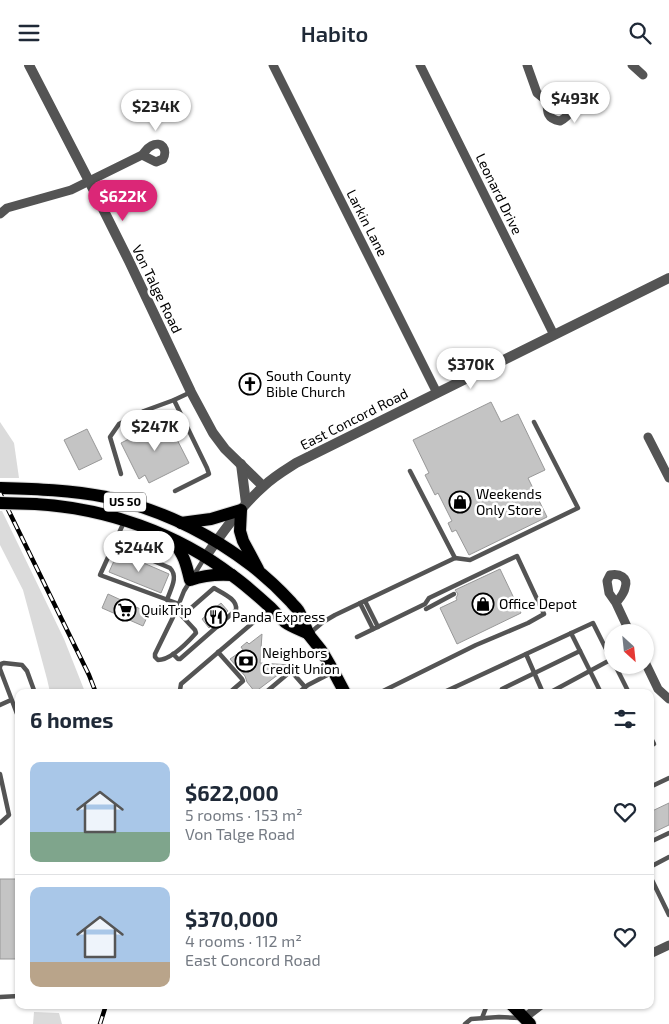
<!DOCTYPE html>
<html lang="en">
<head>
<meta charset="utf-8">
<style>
  body { margin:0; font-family:"Exo 2",sans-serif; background:#f6f6f7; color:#1f2937; height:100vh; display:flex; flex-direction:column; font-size:19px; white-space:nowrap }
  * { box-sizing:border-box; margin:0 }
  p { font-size:16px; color:#747a83 }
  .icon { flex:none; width:28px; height:28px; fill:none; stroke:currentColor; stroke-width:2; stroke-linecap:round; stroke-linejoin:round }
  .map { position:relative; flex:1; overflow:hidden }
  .panel { position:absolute; left:15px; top:624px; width:639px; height:320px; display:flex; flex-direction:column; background:#fff; border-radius:10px; box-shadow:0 1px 4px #0004 }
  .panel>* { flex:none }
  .needle { width:32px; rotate:153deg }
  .buttons { position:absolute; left:604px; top:559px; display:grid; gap:10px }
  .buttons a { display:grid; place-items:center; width:50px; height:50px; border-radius:50%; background:#fff; box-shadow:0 1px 4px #0004; font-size:25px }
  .price { position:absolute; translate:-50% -42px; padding:0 11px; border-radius:18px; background:#fff; color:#222; font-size:16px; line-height:32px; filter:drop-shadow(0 1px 2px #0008) }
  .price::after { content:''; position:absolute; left:50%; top:30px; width:15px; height:11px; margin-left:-8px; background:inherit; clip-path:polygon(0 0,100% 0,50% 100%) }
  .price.on { background:#db2777; color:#fff }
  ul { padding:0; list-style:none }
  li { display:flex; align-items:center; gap:15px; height:125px; padding:0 15px }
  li+li { border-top:1px solid #e0e1e3 }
  li span { display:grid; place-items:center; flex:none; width:140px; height:100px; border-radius:10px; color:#555 }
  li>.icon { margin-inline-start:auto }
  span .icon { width:60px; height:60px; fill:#fffc; stroke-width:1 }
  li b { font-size:21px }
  h2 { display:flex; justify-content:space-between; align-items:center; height:60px; padding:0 15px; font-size:21px }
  header { display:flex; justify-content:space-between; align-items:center; height:65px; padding:0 15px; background:#fff; font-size:22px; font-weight:600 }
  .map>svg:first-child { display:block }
</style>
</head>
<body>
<header><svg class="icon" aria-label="menu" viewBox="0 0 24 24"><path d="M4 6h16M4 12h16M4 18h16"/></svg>Habito<svg class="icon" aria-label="search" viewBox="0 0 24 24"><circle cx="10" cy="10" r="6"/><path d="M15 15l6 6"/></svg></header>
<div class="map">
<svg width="669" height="959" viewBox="0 0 669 959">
  <rect width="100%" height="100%" fill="#fff"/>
  <g fill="#dbdbdb">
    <path d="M0,357L14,378L19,413H0Z"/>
    <path d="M0,446H2L64,574L85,627H50L47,614L23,525L0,480Z"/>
    <path d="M34,947L59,948L62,959H33Z"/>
  </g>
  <g fill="#c4c4c4" stroke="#989898">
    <path d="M491,337L501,357L518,349L545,405L528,413L547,452L469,490L456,465L452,467L448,458L452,456L438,428L435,430L425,410L429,408L413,375Z"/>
    <path d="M167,355L189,398L149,418L145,410L139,414L121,378Z"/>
    <path d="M87,364L102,394L79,405L64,375Z"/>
    <path d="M118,487L169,509L161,528L109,507Z"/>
    <path d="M500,504L521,548L457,579L440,543L457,535L456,533L458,529L455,525Z"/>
    <path d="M108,529L149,548L143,561L102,543Z"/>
    <path d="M221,538L228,546L209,563L202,554Z"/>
    <path d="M262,569L260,598L291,600L255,627L247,617L245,611L230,594L243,585L241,582L247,577L249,579Z"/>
    <path d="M669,738V760L650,769V747Z"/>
    <rect x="0" y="814" width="19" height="80"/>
  </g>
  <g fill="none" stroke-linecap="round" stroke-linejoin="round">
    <g stroke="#dbdbdb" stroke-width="14">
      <g id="primary">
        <path d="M0,423C35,424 71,425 106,432C159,444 209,468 252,501C266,512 279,524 291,537C293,540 296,542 298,545C303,553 305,562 309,570C313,575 317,580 321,585C330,599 337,613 345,628"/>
        <path d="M35,439C106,443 177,468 233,511C247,521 259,532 271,543C275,547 280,553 285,557C292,562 301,565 309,569"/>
        <path d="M181,458L211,454L241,445L240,466L243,476L258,504"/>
        <path d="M173,476C184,490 186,498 190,515C204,510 217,509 232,510"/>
        <path d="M512,940L530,959"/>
      </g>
    </g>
    <g stroke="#545454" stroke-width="4.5">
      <path d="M174,335L207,403L209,409L175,426"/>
      <path d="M410,406L455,493"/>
      <path d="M121,409L110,372L119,359L144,346L174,335L191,327"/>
      <path d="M124,457L100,510L179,539"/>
      <path d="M114,479L170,503C179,512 170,525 167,535"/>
      <path d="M365,536L378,562"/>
      <path d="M360,538L373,564"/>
      <path d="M426,544L454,529"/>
      <path d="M176,546L182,551L195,565L196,568C188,577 171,595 158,595L155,592V589L176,546L184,526L205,492"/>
      <path d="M310,568L323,557L335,550L455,493L470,495L578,443L534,357"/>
      <path d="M571,568L601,628"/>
      <path d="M357,572L425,539L429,533L517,491L544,549L528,558L476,580L379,628"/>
      <path d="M218,587L242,614L243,616L229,628"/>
      <path d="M173,589L178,594H180L236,545C238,534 222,528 214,523L182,551"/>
      <path d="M526,589L593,558L612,596"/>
      <path d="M615,600L629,628"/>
      <path d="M0,602L1,599L4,598L22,600L27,606L35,628"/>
      <path d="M0,604L19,654"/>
      <path d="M181,628L180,625L181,619L269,544"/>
      <path d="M265,628L291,606L305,622"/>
      <path d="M298,628L308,620L333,607"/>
      <path d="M442,628L526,589L543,628"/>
      <path d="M504,628L502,624L580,586"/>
      <path d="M549,628L612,594"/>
      <path d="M0,640L11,635"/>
      <path d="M650,671L654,679L650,681"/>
      <path d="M0,709L9,750L0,758"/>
      <path d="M650,722L669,713"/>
      <path d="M650,777L669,768"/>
      <path d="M650,802L669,792"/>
      <path d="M650,811L669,850"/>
      <path d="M0,932L19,931"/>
      <path d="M220,940L223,941L226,940"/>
      <path d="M482,953L487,940"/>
      <path d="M465,959L471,954L499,952L520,953"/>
    </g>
    <g stroke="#545454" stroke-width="9">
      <path d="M273,0L437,328"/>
      <path d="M420,0L554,270"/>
      <path d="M527,0L537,28L547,36L561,34L567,37C572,47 569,51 560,56C547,54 547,47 547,36"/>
      <path d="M632,0L643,10"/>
      <path d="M0,149L7,143L71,125L142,90C145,87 147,83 151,81C162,75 168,85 163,94L156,97L142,90"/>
      <path d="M648,372L669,413"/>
      <path d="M616,538C619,534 624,529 625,523C629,512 619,508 610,510L607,516L609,528L616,538L630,568"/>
      <path d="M645,597L658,624L669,634"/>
      <path d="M650,889L669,880"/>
      <path d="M524,953L541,940"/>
    </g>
    <g stroke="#545454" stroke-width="10">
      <path d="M29,0L89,116L129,196L191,327L213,368L225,384L263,421"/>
      <path d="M241,399L246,438"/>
      <path d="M206,491C223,467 241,441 264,421C273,412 285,405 296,398L669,213"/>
    </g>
    <use href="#primary" stroke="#000" stroke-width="12"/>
    <g stroke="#000" stroke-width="4.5">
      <g id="rail">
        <path d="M0,428L89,610L96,628"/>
        <path d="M100,959L106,940"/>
      </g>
    </g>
    <use href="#rail" stroke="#fff" stroke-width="2.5" stroke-dasharray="8" stroke-linecap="butt"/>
    <g stroke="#dbdbdb" stroke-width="14" stroke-linecap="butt">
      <path id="primary-bridge" d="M0,438L35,439"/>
    </g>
    <use href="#primary-bridge" stroke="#000" stroke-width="12"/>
  </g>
  <defs>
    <g id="church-ring" transform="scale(1.125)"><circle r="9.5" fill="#fff" stroke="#000" stroke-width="1.5"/><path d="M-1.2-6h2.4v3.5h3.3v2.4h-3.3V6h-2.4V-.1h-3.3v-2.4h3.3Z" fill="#000"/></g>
    <g id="shop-ring" transform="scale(1.125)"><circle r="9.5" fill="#fff" stroke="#000" stroke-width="1.5"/><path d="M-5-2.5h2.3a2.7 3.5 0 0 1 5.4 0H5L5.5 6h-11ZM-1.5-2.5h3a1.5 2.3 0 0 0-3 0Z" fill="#000"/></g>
    <g id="supermarket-ring" transform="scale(1.125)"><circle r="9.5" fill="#fff" stroke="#000" stroke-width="1.5"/><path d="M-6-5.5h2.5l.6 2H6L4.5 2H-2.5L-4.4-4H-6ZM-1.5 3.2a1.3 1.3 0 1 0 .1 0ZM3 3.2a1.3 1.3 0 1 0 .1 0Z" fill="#000"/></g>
    <g id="restaurant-ring" transform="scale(1.125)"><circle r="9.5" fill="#fff" stroke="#000" stroke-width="1.5"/><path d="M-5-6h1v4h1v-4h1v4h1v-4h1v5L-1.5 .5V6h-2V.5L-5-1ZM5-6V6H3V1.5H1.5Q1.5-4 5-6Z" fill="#000"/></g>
    <g id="bank-ring" transform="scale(1.125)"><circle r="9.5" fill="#fff" stroke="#000" stroke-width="1.5"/><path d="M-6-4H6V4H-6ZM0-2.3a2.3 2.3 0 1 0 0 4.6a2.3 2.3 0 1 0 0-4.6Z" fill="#000"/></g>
  </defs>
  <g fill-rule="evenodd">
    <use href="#church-ring" x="250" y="319"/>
    <use href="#shop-ring" x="460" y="437"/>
    <use href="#shop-ring" x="483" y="539"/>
    <use href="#supermarket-ring" x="125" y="545"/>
    <use href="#restaurant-ring" x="216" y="552"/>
    <use href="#bank-ring" x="246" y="596"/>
  </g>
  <g text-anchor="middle" stroke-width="5" stroke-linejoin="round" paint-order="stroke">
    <rect fill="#fff" stroke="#4c4c4c" stroke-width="1" x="104" y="427.5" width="42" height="19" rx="4"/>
    <g font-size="12" font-weight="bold" fill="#000">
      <text x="125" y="441">US 50</text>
    </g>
    <g font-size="14" fill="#000" stroke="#fff">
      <text transform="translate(499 129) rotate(64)" y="5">Leonard Drive</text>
      <text transform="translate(367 158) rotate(63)" y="5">Larkin Lane</text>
      <text transform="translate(157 224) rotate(64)" y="5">Von Talge Road</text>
      <text transform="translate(354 354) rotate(-27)" y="5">East Concord Road</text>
    </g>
    <g font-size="14" fill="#000" stroke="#fff" text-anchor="start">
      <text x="266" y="316">South County<tspan x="266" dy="16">Bible Church</tspan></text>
      <text x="476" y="434">Weekends<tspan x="476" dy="16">Only Store</tspan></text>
      <text x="499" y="544">Office Depot</text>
      <text x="141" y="550">QuikTrip</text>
      <text x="232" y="557">Panda Express</text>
      <text x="262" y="593">Neighbors<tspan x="262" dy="16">Credit Union</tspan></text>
    </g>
  </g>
</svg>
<div class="buttons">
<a><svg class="needle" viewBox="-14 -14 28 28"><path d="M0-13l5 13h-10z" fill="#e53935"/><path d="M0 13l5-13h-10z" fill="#747a83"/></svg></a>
</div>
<b class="price" style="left:575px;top:59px">$493K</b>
<b class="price" style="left:156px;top:67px">$234K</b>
<b class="price on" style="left:123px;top:157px">$622K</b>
<b class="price" style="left:471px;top:325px">$370K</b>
<b class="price" style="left:155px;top:387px">$247K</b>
<b class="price" style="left:139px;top:508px">$244K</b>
<section class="panel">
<h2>6 homes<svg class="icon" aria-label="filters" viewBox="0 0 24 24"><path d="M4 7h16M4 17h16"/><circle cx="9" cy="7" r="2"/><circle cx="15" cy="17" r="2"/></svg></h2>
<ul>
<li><span style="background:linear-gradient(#a9c7e8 70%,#7fa58c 0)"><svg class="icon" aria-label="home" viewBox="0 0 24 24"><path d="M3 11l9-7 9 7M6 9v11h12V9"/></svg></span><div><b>$622,000</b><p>5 rooms · 153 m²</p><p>Von Talge Road</p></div><svg class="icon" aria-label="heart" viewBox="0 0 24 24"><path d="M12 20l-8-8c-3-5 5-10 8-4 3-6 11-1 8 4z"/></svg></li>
<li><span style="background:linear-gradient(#a9c7e8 75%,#b9a48a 0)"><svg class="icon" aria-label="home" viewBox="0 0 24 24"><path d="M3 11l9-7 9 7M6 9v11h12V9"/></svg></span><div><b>$370,000</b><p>4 rooms · 112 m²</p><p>East Concord Road</p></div><svg class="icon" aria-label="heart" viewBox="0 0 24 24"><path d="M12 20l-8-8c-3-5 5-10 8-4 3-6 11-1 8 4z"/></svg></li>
</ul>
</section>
</div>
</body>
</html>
